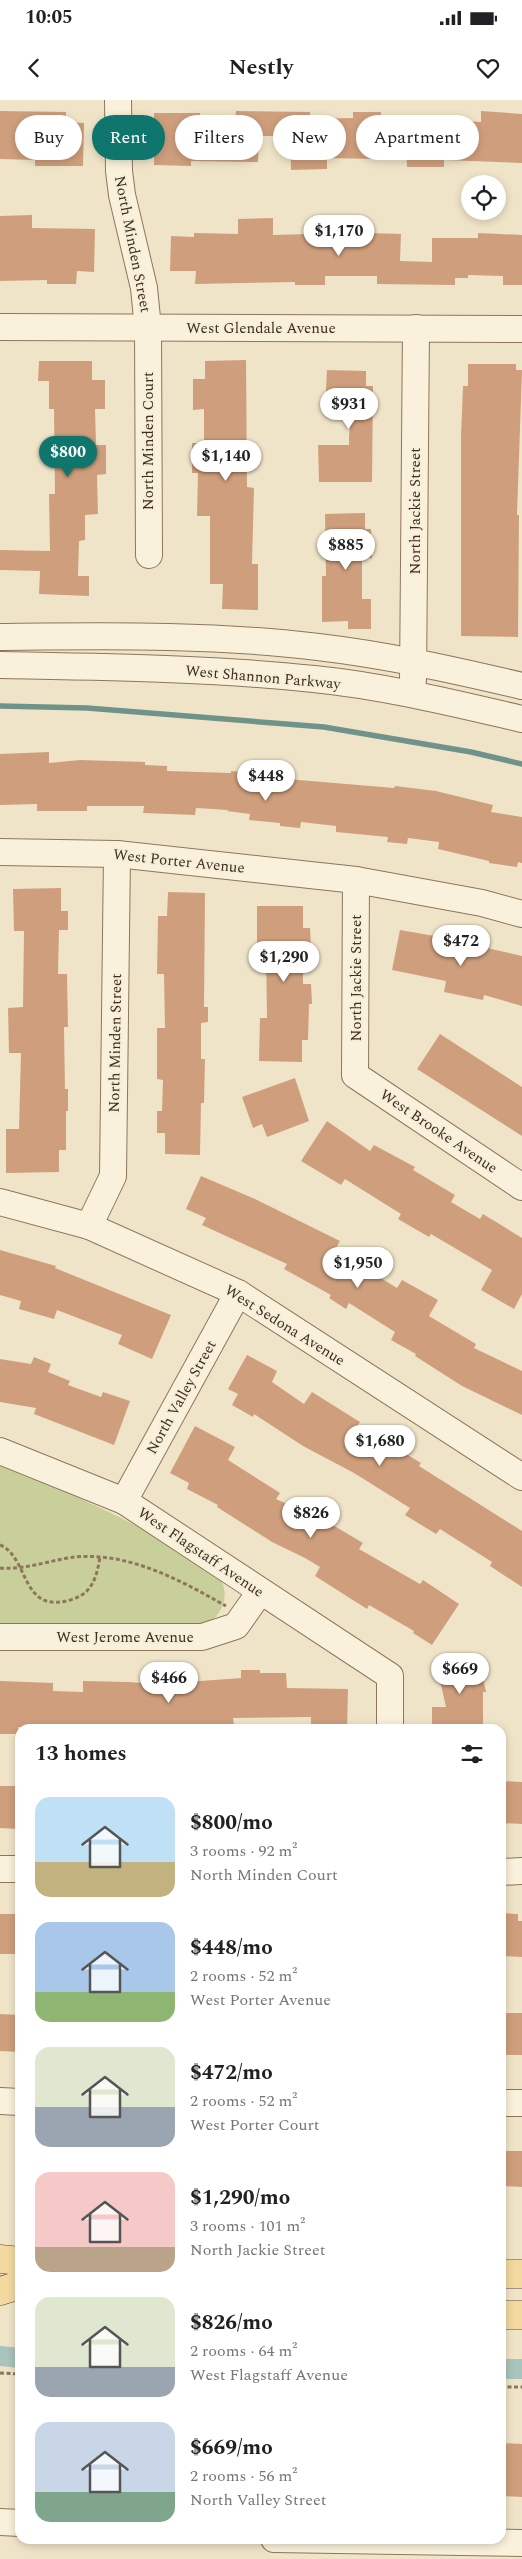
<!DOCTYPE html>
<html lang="en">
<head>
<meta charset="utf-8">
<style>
  body { margin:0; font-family:Spectral,serif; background:#f2f2f2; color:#202124; height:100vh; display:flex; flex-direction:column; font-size:19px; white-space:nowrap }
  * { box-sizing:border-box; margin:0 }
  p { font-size:16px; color:#757577 }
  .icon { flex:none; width:28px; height:28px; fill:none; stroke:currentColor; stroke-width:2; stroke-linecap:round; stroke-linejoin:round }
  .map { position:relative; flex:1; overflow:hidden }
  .sheet { position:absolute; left:15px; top:1624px; width:491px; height:820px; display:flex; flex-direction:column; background:#fff; border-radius:15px; box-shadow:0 2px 8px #0003 }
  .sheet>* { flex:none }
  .guide { position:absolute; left:15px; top:15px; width:492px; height:45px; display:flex; gap:10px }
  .fabs { position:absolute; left:461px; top:75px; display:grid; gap:10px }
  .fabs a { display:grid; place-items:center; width:45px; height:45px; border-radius:50%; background:#fff; box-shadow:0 2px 8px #0003; font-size:25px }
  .price { position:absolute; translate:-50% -42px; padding:0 11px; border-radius:18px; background:#fff; color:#222; font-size:16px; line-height:32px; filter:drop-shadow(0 1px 2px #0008) }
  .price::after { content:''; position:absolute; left:50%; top:30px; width:15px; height:11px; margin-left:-8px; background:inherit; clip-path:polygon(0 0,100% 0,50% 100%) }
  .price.current { background:#0f766e; color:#fff }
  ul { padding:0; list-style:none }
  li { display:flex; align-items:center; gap:15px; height:125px; padding:0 20px }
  li span { display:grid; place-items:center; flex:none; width:140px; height:100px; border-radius:15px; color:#555 }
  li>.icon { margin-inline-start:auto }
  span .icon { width:60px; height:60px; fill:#fffc; stroke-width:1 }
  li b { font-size:21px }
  h2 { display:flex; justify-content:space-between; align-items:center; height:60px; padding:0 20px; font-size:21px }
  .tag { padding:0 18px; border-radius:22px; background:#fff; box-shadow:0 2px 8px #0003; font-size:18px; line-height:45px }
  .tag.current { background:#0f766e; color:#fff }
  .status { display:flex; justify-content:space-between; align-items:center; height:35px; padding:0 25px; background:#fff; direction:ltr }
  .status svg { height:14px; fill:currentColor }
  header { display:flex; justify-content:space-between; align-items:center; height:65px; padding:0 20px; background:#fff; font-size:22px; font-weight:700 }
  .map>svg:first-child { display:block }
</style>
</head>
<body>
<div class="status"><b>10:05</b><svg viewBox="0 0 49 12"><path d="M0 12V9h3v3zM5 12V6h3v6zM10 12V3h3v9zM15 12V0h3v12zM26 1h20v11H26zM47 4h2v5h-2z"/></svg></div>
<header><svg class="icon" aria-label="back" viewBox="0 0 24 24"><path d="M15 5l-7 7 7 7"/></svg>Nestly<svg class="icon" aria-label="heart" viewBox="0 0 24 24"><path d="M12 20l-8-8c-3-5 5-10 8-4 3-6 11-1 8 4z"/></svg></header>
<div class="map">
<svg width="522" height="2459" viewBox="0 0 522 2459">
  <rect width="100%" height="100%" fill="#f0e4c8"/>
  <path fill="#c9cf9b" d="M0,1365C54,1386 106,1409 156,1436C175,1446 199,1458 215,1472C233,1490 224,1516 204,1526L0,1525Z"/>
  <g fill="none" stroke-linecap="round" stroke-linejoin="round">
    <path stroke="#6f938a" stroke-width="5.5" d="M0,606L87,608L324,627L471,652L522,664"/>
    <g stroke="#a9c4bc" stroke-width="20">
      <path d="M0,2256L20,2258"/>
      <path d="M501,2269H522"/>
    </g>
  </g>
  <g fill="#cf9f7d">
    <path d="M0,11L66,12V22L84,23L83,66H35V60L0,59Z"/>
    <path d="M236,11L310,12V19L353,18V12H381V18L443,16L444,20L481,22V11L522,14V63L444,60V67H407L406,36L373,35V59L327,58V69L291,70L290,36H259L258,62L191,61V66L154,65V13H200V21H235Z"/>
    <path d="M32,115V128L95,129L94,172L77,171L76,184H47V180L0,181V116Z"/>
    <path d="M273,118V135L310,134V125L331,124V132L401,134L400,161L432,162V138H478V133L522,135V185H503V176L468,175V178H455V185L377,184V176H325V185H295V182L195,184L196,171H170L171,136L194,137V133L238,134V119Z"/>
    <path d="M246,260L247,387L254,388L252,464H258V510L222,509L223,484H210V416H197L198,373H192V343H204V309L193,310V279H205V261Z"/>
    <path d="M39,261H92V280H105V309H95L96,345H106V374L97,375L98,414L85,415V440L79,441L78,476H89V496L39,494L40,471L0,470V450L50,451L49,394H55L54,309H49V281H38Z"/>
    <path d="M468,264H516V270H522L517,415H519L518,537L461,536V336L463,286H468Z"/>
    <path d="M327,270L366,271V286H373L372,382H319L318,345H349V337L351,308L325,307Z"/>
    <path d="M365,413V429H371L372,458H362V499H371V529H348V521L322,522V476H326L325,414Z"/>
    <path d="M49,652V663L80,660L145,662V665L167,666V671L231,673V671L243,672L244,664L276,666L275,678L394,688L395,686L436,691L493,705L491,712L522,717V763L518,762L517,767L489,763V761L438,749L439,742L408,738L407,744L387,742L388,737L336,732V726L301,722L300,728L280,726V723L249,720L250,714L227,711L228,710L196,708L195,715L143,713L144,706H87V711H37V704L0,705V654Z"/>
    <path d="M61,788V811H68V830H59L58,874H67L68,927H64L65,989H68V1011H66V1050H59V1072L6,1073V1029H19L21,953H9L8,908L23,907L24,831H14L13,789Z"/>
    <path d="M168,792L205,793L204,907H208V922L201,923V959H205L204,1003H201L200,1055L165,1054V1033H157V1011H162L163,980L157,979V928H165L164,874H157L158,816H167Z"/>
    <path d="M257,806H303V828H310L311,848H303V884H311L312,904H309L308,940H302V962L259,961L260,918H267L266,848H257Z"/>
    <path d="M400,830L446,838L444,846L473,852L474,845L522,856V906L484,895L483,900L444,892L446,881L392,870Z"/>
    <path d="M440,934L522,987V1036L417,969Z"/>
    <path d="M295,978L309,1021L267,1037L262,1024L253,1028L242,997Z"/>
    <path d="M327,1021L370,1051L374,1045L415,1067L413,1070L455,1095L451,1102L480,1119L483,1114L522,1138V1194L514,1209L481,1190L492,1170L431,1134L429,1137L398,1119L401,1114L345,1079L341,1085L301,1061Z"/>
    <path d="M201,1076L255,1099L340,1141L335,1150L397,1188L402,1180L438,1200L429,1216L476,1244L474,1248L522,1271V1315L462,1286L415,1256L416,1254L391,1240L395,1232L349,1203L346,1209L329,1198L331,1195L284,1169L287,1164L202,1125L206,1118L186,1109Z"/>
    <path d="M0,1150L56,1166L55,1168L171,1215L152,1259L118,1244L122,1235L57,1210L54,1219L19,1209L21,1201L0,1195Z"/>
    <path d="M247,1255L277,1271L272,1282L304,1304L312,1292L360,1322L356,1328L375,1339L373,1342L399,1358L403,1352L421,1363L419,1366L522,1431V1487L490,1466L492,1462L440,1429L436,1434L405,1415L410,1408L354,1373L303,1346L254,1314L253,1317L232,1305L238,1294L228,1289Z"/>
    <path d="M34,1257L51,1264L48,1272L70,1281L68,1285L101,1297L103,1292L130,1301L114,1345L34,1314L36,1308L0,1302V1259L31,1264Z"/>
    <path d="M195,1326L235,1347L228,1360L280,1393L276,1399L331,1424L363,1443L359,1449L420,1484L423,1480L459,1504L432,1545L413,1533L414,1531L369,1505L367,1509L315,1476L320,1467L305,1458L272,1442L217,1407L218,1405L187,1389L189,1383L170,1373Z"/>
    <path d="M478,1555L486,1592H483V1629H432V1607H446L436,1563Z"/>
    <path d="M241,1570H260V1573H286L287,1588L348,1589L347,1629H311V1617L233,1618L234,1626L180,1629L18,1627V1634H0V1581L53,1583V1591L83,1592V1581L128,1582L157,1584V1592H187V1582L241,1578Z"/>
    <path d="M501,1681L522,1682V1724L501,1723Z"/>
    <path d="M0,1686H19L18,1729L0,1728Z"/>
    <path d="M501,1813L518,1814V1821H522V1857L501,1856Z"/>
    <rect x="0" y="1814" width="20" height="40"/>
    <rect x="501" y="1913" width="21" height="42"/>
    <path d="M0,1914L20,1915V1952L0,1951Z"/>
    <path d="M501,2051H522V2087L501,2086Z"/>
    <path d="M501,2343L522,2344V2397L501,2396Z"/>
  </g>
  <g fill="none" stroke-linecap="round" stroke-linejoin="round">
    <g stroke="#8d765c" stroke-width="28">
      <g id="minor">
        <path d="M118,0L119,71L122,95L144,188L148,228L149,455"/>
        <path d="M0,227L522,229"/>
        <path d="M0,537C106,536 212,534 318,547C387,555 454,570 522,586"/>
        <path d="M0,565C105,567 210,568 314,579C384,586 453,603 522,619"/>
        <path d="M413,580L416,228"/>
        <path d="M0,752L117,754L356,780L482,803L522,814"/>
        <path d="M356,780L355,975L522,1087"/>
        <path d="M0,1102L89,1126L238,1193L522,1377"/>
        <path d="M89,1126L113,1076L117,754"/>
        <path d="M0,1351L124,1401L390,1576V1629"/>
        <path d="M124,1401L238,1193"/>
        <path d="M0,1537H202L236,1526L260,1492"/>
        <path d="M0,1769H20"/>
        <path d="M501,1772L522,1771"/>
        <path d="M0,2001L20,2002"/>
        <path d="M501,2003H522"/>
        <path d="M0,2422L20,2423"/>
        <path d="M274,2439L522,2443"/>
      </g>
    </g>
    <g stroke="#5b4430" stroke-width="29">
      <g id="major">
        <path d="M0,2159L20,2161"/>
        <path d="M501,2174H522"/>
        <path d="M0,2191L20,2185"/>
        <path d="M501,2215H522"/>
      </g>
    </g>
    <g stroke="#8d765c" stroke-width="3" stroke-dasharray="4 2.5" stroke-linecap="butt">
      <path d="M0,1445C30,1457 20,1517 73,1499C93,1493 97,1475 100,1457"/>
      <path d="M0,1468C26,1470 50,1460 75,1457C129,1452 180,1480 226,1506"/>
      <path d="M0,2273L20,2274"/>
      <path d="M501,2287H522"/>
    </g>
    <use href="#minor" stroke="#faf1dc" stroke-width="26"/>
    <use href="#major" stroke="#f3d9a0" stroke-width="28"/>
  </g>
  <g text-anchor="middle" stroke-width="4" stroke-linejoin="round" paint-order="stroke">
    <g font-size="15" fill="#3d2e20" stroke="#f7eed8">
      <text transform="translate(133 144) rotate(79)" y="5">North Minden Street</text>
      <text x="261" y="233">West Glendale Avenue</text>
      <text transform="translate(148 341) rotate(-90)" y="5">North Minden Court</text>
      <text transform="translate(415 411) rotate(-90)" y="5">North Jackie Street</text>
      <text transform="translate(263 577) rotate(5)" y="5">West Shannon Parkway</text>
      <text transform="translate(179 761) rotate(6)" y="5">West Porter Avenue</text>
      <text transform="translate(356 878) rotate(-90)" y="5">North Jackie Street</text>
      <text transform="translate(115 943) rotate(-89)" y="5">North Minden Street</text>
      <text transform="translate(439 1031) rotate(34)" y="5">West Brooke Avenue</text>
      <text transform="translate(285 1225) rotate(32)" y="5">West Sedona Avenue</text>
      <text transform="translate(181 1297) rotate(-61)" y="5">North Valley Street</text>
      <text transform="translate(201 1452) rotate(34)" y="5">West Flagstaff Avenue</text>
      <text x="125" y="1542">West Jerome Avenue</text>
    </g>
  </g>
</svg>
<div class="fabs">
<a><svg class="icon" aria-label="locate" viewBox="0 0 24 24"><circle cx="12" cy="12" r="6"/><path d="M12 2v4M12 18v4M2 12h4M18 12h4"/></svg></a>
</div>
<b class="price" style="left:339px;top:157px">$1,170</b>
<b class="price" style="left:349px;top:330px">$931</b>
<b class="price current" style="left:68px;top:378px">$800</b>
<b class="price" style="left:226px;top:382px">$1,140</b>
<b class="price" style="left:346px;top:471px">$885</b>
<b class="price" style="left:266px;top:702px">$448</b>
<b class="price" style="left:461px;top:867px">$472</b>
<b class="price" style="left:284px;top:883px">$1,290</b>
<b class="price" style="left:358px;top:1189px">$1,950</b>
<b class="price" style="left:380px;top:1367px">$1,680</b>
<b class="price" style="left:311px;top:1439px">$826</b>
<b class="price" style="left:460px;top:1595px">$669</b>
<b class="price" style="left:169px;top:1604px">$466</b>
<div class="guide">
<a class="tag">Buy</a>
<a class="tag current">Rent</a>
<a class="tag">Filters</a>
<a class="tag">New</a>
<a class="tag">Apartment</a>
</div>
<section class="sheet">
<h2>13 homes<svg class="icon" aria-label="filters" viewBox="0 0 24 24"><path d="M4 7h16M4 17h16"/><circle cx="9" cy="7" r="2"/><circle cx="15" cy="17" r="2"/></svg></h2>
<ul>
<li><span style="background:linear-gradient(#bfe0f5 65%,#c2b280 0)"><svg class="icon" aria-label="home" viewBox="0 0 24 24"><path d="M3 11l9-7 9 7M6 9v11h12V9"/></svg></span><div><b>$800/mo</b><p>3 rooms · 92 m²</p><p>North Minden Court</p></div></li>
<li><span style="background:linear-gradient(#a9c7e8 70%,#8fb573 0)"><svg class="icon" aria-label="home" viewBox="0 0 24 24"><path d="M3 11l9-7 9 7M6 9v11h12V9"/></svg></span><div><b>$448/mo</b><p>2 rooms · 52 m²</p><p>West Porter Avenue</p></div></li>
<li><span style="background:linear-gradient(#dfe7d0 60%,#9aa5b1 0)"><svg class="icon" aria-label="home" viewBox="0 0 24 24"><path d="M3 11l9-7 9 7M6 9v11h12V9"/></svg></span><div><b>$472/mo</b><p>2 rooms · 52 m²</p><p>West Porter Court</p></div></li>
<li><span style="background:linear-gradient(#f6c9c9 75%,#b9a48a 0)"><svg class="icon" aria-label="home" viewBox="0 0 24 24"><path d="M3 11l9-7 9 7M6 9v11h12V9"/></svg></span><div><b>$1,290/mo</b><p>3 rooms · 101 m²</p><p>North Jackie Street</p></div></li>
<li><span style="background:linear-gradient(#dfe7d0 70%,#9aa5b1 0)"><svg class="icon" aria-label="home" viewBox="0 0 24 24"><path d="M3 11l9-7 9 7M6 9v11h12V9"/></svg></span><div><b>$826/mo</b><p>2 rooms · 64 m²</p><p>West Flagstaff Avenue</p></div></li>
<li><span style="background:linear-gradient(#c9d6e8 70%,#7fa58c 0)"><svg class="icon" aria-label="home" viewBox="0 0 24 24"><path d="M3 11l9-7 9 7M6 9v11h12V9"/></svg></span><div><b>$669/mo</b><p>2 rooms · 56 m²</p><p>North Valley Street</p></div></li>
</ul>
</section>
</div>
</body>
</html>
